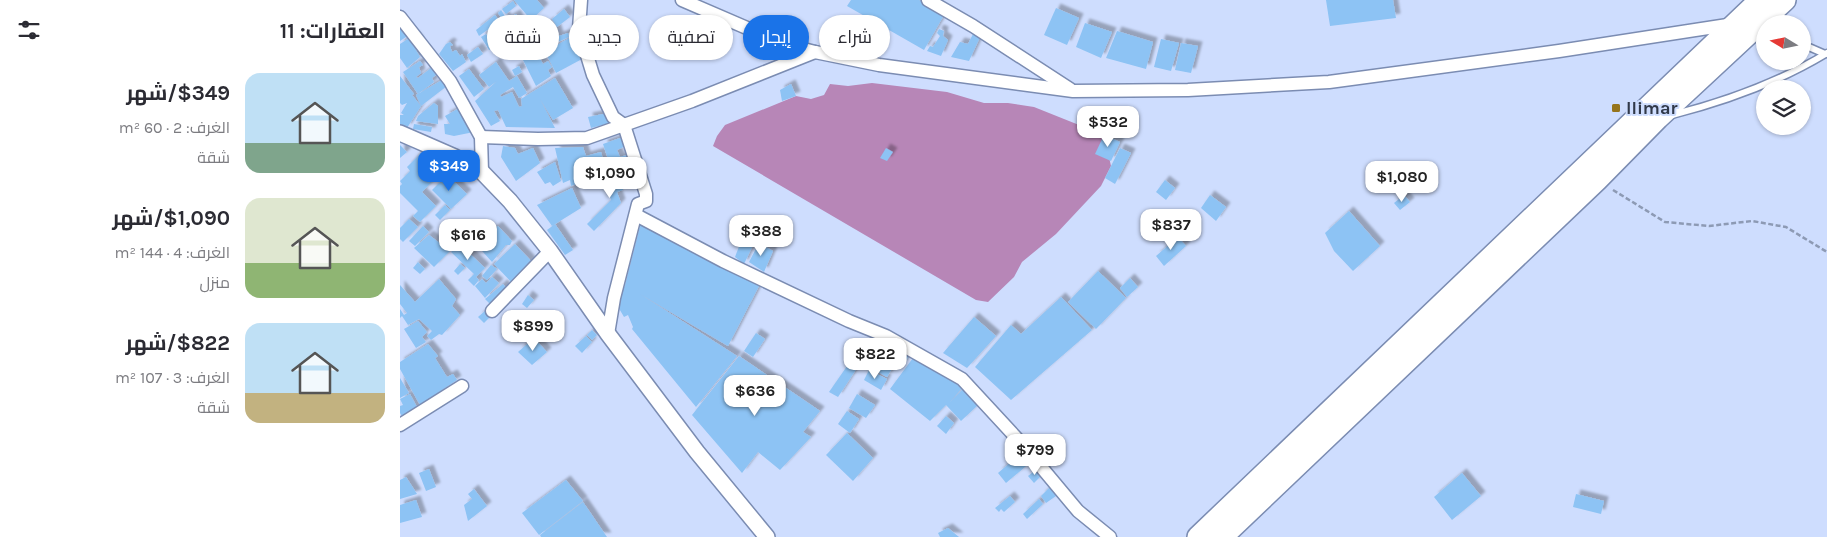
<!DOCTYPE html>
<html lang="ar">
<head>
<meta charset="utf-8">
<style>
  body { margin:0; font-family:Karla,Cairo,sans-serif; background:#f7f7f7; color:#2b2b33; direction:rtl; height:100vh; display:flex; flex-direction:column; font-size:19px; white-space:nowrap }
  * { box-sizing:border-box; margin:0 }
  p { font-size:16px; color:#7c7c81 }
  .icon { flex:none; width:28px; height:28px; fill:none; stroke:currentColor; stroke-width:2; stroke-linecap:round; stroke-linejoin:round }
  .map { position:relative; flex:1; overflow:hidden; direction:ltr }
  .drawer { display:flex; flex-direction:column; background:#fff; width:400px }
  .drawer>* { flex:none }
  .top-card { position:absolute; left:15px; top:15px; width:475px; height:45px; direction:rtl; display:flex; gap:10px }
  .needle { width:32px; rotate:280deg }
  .controls { position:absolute; left:1356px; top:15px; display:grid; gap:10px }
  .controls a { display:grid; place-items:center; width:55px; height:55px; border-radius:50%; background:#fff; box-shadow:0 1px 4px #0004; font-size:25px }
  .price { position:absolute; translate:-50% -42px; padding:0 11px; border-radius:10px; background:#fff; color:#222; font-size:16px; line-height:32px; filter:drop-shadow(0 1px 2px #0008) }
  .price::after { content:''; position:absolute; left:50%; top:30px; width:15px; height:11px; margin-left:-8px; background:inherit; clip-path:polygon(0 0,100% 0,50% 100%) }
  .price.active { background:#1a73e8; color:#fff }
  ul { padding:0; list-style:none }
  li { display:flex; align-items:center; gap:15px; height:125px; padding:0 15px }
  li span { display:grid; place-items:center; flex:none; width:140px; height:100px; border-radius:15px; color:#555 }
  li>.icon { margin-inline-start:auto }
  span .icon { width:60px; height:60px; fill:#fffc; stroke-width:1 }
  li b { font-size:21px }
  h2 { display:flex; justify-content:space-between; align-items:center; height:60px; padding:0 15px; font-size:21px }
  .chip { padding:0 18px; border-radius:22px; background:#fff; box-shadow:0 1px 4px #0004; font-size:18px; line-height:45px }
  .chip.active { background:#1a73e8; color:#fff }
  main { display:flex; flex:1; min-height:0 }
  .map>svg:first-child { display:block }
</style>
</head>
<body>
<main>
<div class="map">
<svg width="1427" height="537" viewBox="0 0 1427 537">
  <defs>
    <filter id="shadow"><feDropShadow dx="4.5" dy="-4.5" stdDeviation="1" flood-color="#0004"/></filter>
  </defs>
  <rect width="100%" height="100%" fill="#ceddfe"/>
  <path fill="#b786b7" d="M472,83L547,92L584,103H608L634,107L704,135L711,166L701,186L656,234L622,262L614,277L588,302L576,300L313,146L317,136L325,125L396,96L411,99L424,95L430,84L448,86Z"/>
  <g fill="#8dc3f4" filter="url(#shadow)">
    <path d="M114,0H137L144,8L131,20Z"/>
    <path d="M451,0H519L544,15L524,50L447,6Z"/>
    <path d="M926,0H993L996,18L930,26Z"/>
    <path d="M113,1L116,6L106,14L102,9Z"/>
    <path d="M656,8L679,18L667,45L644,35Z"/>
    <path d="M164,9L170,17L157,27L152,19Z"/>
    <path d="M101,10L107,19L116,14L120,21L107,32L102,28L113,18L105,23L98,13Z"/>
    <path d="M95,15L103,26L100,27L109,39L104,48L100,51L97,47L102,42L101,40L95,44L88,32L90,28L79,36L76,30Z"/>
    <path d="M150,21L156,27L159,36L168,33L169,37L151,45L152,48L141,50L139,43L142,41L141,37L138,39L136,34Z"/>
    <path d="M685,23L712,32L701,58L676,47Z"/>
    <path d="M123,24L132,41L112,50L109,42L111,38L110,34Z"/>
    <path d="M0,26L9,35L0,41Z"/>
    <path d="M539,29L544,31L543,36L548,40L541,56L527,51L530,46L533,47L540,36L537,33Z"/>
    <path d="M717,31L753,42L746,69L706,58Z"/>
    <path d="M574,32L581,35L569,61L551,57L560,42L568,44Z"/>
    <path d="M86,34L95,47L89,50L81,37Z"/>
    <path d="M14,35L19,41L13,45L20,57L7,68L0,58V44Z"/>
    <path d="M171,37L182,59L156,73L145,52Z"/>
    <path d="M761,39L779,43L771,71L754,67Z"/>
    <path d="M50,42L53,45L50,46L52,52L56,50L60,56L62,54L66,62L53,71L39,54L46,44Z"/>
    <path d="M137,43L140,49L136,51L143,64L148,61L152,67L148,70L151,76L136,86L129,72L135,69L129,72L119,52Z"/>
    <path d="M781,43L798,46L791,73L775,70Z"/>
    <path d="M78,47L83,54L71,62L67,55Z"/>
    <path d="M20,61L23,65L19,67L21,73L16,77L18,78L35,65L41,71L32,78L34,82L18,94L3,72Z"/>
    <path d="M96,62L109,81L117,76L127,93L119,98L113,87L100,95L101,97L112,92L119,107L122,106L121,99L155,78L173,108L153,120L140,99L155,128L106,127L98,110L94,111L100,121L91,126L75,101L97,81L89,87L79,75Z"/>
    <path d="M119,66L122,72L115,76L112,70Z"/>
    <path d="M69,69L84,89L74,97L59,76Z"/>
    <path d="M0,76L14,94L12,95L21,106L7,128L0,124V115H4L1,113L7,103L2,105L0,103Z"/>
    <path d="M42,80L47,86L21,106L16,95Z"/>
    <path d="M391,84L396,96L382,101L380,90Z"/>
    <path d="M34,103L38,106V124L16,121L18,116Z"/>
    <path d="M61,107L74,132L54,136L45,134L44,124H50L45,116Z"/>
    <path d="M208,113L210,123L191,128L188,117Z"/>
    <path d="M14,124L32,127L31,132L13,129Z"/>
    <path d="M704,135L720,142L711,161L695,154Z"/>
    <path d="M220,138L228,145L217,150L220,157L227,155L230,165L212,171L203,144Z"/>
    <path d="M0,145L7,152L0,158Z"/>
    <path d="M103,146L115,148L118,154L133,148L140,163L116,181L101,157Z"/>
    <path d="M183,147L186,156L201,152L206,170L194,176L195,182L186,184L184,181L171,186L170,180L163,183L155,148Z"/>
    <path d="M486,148L493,152L487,161L480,158Z"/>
    <path d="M720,148L731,153L715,184L705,178Z"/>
    <path d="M24,150L44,170L22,192L36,206L20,222L13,216L18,211L0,193V186L2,184L0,181L10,171L7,167Z"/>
    <path d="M155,162L161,181L153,186L150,182L145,184L137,172Z"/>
    <path d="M226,171L229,179L222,182L223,190L217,192L221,203L194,231L187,224L211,200L204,179Z"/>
    <path d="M47,175L67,194L51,209L32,190Z"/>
    <path d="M765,180L775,188L766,200L756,192Z"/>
    <path d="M172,188L181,208L152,226L137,205Z"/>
    <path d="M810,195L826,207L816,221L801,208Z"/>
    <path d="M1004,195L1010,202L1000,210L994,203Z"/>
    <path d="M45,205L50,210L40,220L35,215Z"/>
    <path d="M949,211L980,246L953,271L934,251L925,233Z"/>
    <path d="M9,219L18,227L3,242L0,239V228Z"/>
    <path d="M241,222L360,284L328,346L240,294L337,356L296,407L232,329L233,327L228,315L224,317L217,305L225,285Z"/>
    <path d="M155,224L173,250L165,255L147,230Z"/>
    <path d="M23,226L29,232L15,246L9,241Z"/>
    <path d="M98,226L112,241L110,245H106L92,262L74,242L86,227L90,231Z"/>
    <path d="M71,231L75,235L67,243L63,239Z"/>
    <path d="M29,235L50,251L34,267L14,248Z"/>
    <path d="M343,236L355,241L344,264L335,257Z"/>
    <path d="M778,237L786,246L764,266L756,256Z"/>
    <path d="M62,240L71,249L68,252L85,268L76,277L79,280L74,286L68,280L74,274L51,252Z"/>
    <path d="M359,243L373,251L364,272L349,262Z"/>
    <path d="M115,244L134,264L113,284L94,264Z"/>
    <path d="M18,262L25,269L20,274L13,268Z"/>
    <path d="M60,264L65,268L58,275L54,271Z"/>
    <path d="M91,265L97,269L87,280L82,276Z"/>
    <path d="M698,271L726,298L696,329L668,302Z"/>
    <path d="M92,277L99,283L85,298L75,286L82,279L86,283Z"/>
    <path d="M730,278L738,287L727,297L720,288Z"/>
    <path d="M39,279L56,299L52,306L60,315L42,335L39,334L31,340L27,336L32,331L19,319L8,325L2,316L0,318V309L4,315L7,313L0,304V285L15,302Z"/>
    <path d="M103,284L108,290L91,305L85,299Z"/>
    <path d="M128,295L134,300L127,308L122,304Z"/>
    <path d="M661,297L692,330L611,400L575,367L611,325L621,334Z"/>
    <path d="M86,310L91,316L84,323L78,317Z"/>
    <path d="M574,317L596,336L567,368L543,353Z"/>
    <path d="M18,321L27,332L22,337L26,342L16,348L4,329Z"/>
    <path d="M192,330L197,335L192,340L187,335Z"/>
    <path d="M356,333L365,339L353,357L344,351Z"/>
    <path d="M186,336L192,342L182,353L175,346Z"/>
    <path d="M134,338L147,352L132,365L118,352Z"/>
    <path d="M28,344L38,356L35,358L47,377L53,374L57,380L20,405L0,369V362Z"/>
    <path d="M486,344L496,350L490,360L481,355Z"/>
    <path d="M502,347L510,354L503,365L495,360Z"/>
    <path d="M339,356L420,411L403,432L411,437L380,470L358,452L342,473L292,415Z"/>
    <path d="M477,358L493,367L487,377L471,368Z"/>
    <path d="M513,358L556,378L563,387L550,402L563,389L578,405L561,421L546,405L530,421L490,389Z"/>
    <path d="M452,359L459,365L438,397L429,392Z"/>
    <path d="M469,370L487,379L481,390L464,380Z"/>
    <path d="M0,378L9,393L0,398Z"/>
    <path d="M10,394L18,409L3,418L0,413V406L3,405L0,399Z"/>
    <path d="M457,394L475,405L466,418L449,408Z"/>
    <path d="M447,411L459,419L450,433L438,424Z"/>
    <path d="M546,416L554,423L546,434L537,426Z"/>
    <path d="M447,433L473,458L453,481L426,455Z"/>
    <path d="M624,451L632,461L606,483L598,473Z"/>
    <path d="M29,469L36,487L26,491L19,473Z"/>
    <path d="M637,469L642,475L634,483L628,476Z"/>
    <path d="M1062,473L1081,496L1052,520L1034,497Z"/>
    <path d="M6,477L17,494L0,499V480Z"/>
    <path d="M166,480L183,501L139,535L122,513Z"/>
    <path d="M650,487L656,496L646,503L641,496Z"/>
    <path d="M74,489L87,506L68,521L64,505L72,499L68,494Z"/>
    <path d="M1176,494L1204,501L1201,514L1173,507Z"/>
    <path d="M610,496L615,502L604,512L601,509L599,512L595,508Z"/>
    <path d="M639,499L643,504L627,519L623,514Z"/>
    <path d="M16,500L22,517L0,523V505Z"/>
    <path d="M183,502L207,537H141L140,535Z"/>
    <path d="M548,528L559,537H540L538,533Z"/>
  </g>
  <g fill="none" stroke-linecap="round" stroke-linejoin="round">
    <g stroke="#7b8cb2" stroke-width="9">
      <g id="service">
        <path d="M1402,44L1425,54"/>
        <path d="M1272,115C1323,102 1381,81 1427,53"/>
      </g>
    </g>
    <g stroke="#7b8cb2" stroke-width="15">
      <g id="minor">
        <path d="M181,0L179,29L193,75L213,117L224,125L246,194V201L238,204L214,298L208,334"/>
        <path d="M282,0L384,44L415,52L479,65L673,91L788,90L929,82L1159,51L1334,24"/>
        <path d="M528,0L573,26L670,89"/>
        <path d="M0,17L50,81L81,137L82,172"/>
        <path d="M81,137L138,139L187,138L292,101L415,52"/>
        <path d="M236,215L323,261L449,321L486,336L562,379L622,444L678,511L710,537"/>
        <path d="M92,311L150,251"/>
        <path d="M0,425L62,386"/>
      </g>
    </g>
    <g stroke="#7b8cb2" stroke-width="18">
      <path id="tertiary" d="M0,133L55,157L82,172L110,201L150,251L208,334L297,452L367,537"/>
    </g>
    <g stroke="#7b8cb2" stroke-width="24">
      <g id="trunk">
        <path d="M798,537L1360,0"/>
        <path d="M822,537L1197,180L1258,118L1385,0"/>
      </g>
    </g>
    <path stroke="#8d9ab4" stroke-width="2.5" stroke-dasharray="5 2.5" stroke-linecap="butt" d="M1213,190L1265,222L1309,226L1352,221L1386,227L1427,252"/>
    <use href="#service" stroke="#fff" stroke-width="6"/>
    <use href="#minor" stroke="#fff" stroke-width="12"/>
    <use href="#tertiary" stroke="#fff" stroke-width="15"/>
    <use href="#trunk" stroke="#fff" stroke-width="21"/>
  </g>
  <rect fill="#95741c" stroke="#ceddfe" stroke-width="2" x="1211" y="103" width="10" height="10" rx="2.5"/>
  <g text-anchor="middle" stroke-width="4" stroke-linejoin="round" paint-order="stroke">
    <g font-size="18" font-weight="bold" fill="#313949" stroke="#ceddfe" text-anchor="start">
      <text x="1226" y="114">Ilimar</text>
    </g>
  </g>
</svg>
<div class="controls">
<a><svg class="needle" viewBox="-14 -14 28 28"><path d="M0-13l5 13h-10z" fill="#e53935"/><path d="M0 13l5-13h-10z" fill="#7c7c81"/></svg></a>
<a><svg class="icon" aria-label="layers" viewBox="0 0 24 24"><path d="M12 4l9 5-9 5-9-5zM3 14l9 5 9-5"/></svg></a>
</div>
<b class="price" style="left:708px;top:148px">$532</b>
<b class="price active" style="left:49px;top:192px">$349</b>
<b class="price" style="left:210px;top:199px">$1,090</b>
<b class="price" style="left:1002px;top:203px">$1,080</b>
<b class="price" style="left:771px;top:251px">$837</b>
<b class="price" style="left:361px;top:257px">$388</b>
<b class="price" style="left:68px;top:261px">$616</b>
<b class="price" style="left:133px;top:352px">$899</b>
<b class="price" style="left:475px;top:380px">$822</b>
<b class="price" style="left:355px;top:417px">$636</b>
<b class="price" style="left:635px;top:476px">$799</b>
<div class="top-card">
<a class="chip">شراء</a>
<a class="chip active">إيجار</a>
<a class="chip">تصفية</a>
<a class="chip">جديد</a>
<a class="chip">شقة</a>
</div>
</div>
<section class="drawer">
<h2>العقارات: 11<svg class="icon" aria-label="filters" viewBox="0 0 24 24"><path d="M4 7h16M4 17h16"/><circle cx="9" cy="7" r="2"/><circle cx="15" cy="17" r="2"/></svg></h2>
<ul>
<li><span style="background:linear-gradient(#bfe0f5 70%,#7fa58c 0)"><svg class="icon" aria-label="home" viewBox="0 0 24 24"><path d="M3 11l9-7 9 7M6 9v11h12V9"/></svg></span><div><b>$349/شهر</b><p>الغرف: 2 · 60 m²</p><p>شقة</p></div></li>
<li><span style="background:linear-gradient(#dfe7d0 65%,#8fb573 0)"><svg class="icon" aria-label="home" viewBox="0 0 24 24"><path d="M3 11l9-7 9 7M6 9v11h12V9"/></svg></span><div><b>$1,090/شهر</b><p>الغرف: 4 · 144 m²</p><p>منزل</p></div></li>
<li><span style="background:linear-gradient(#bfe0f5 70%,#c2b280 0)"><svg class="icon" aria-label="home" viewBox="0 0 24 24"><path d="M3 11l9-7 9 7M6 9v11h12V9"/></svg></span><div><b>$822/شهر</b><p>الغرف: 3 · 107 m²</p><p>شقة</p></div></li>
</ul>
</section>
</main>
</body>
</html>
